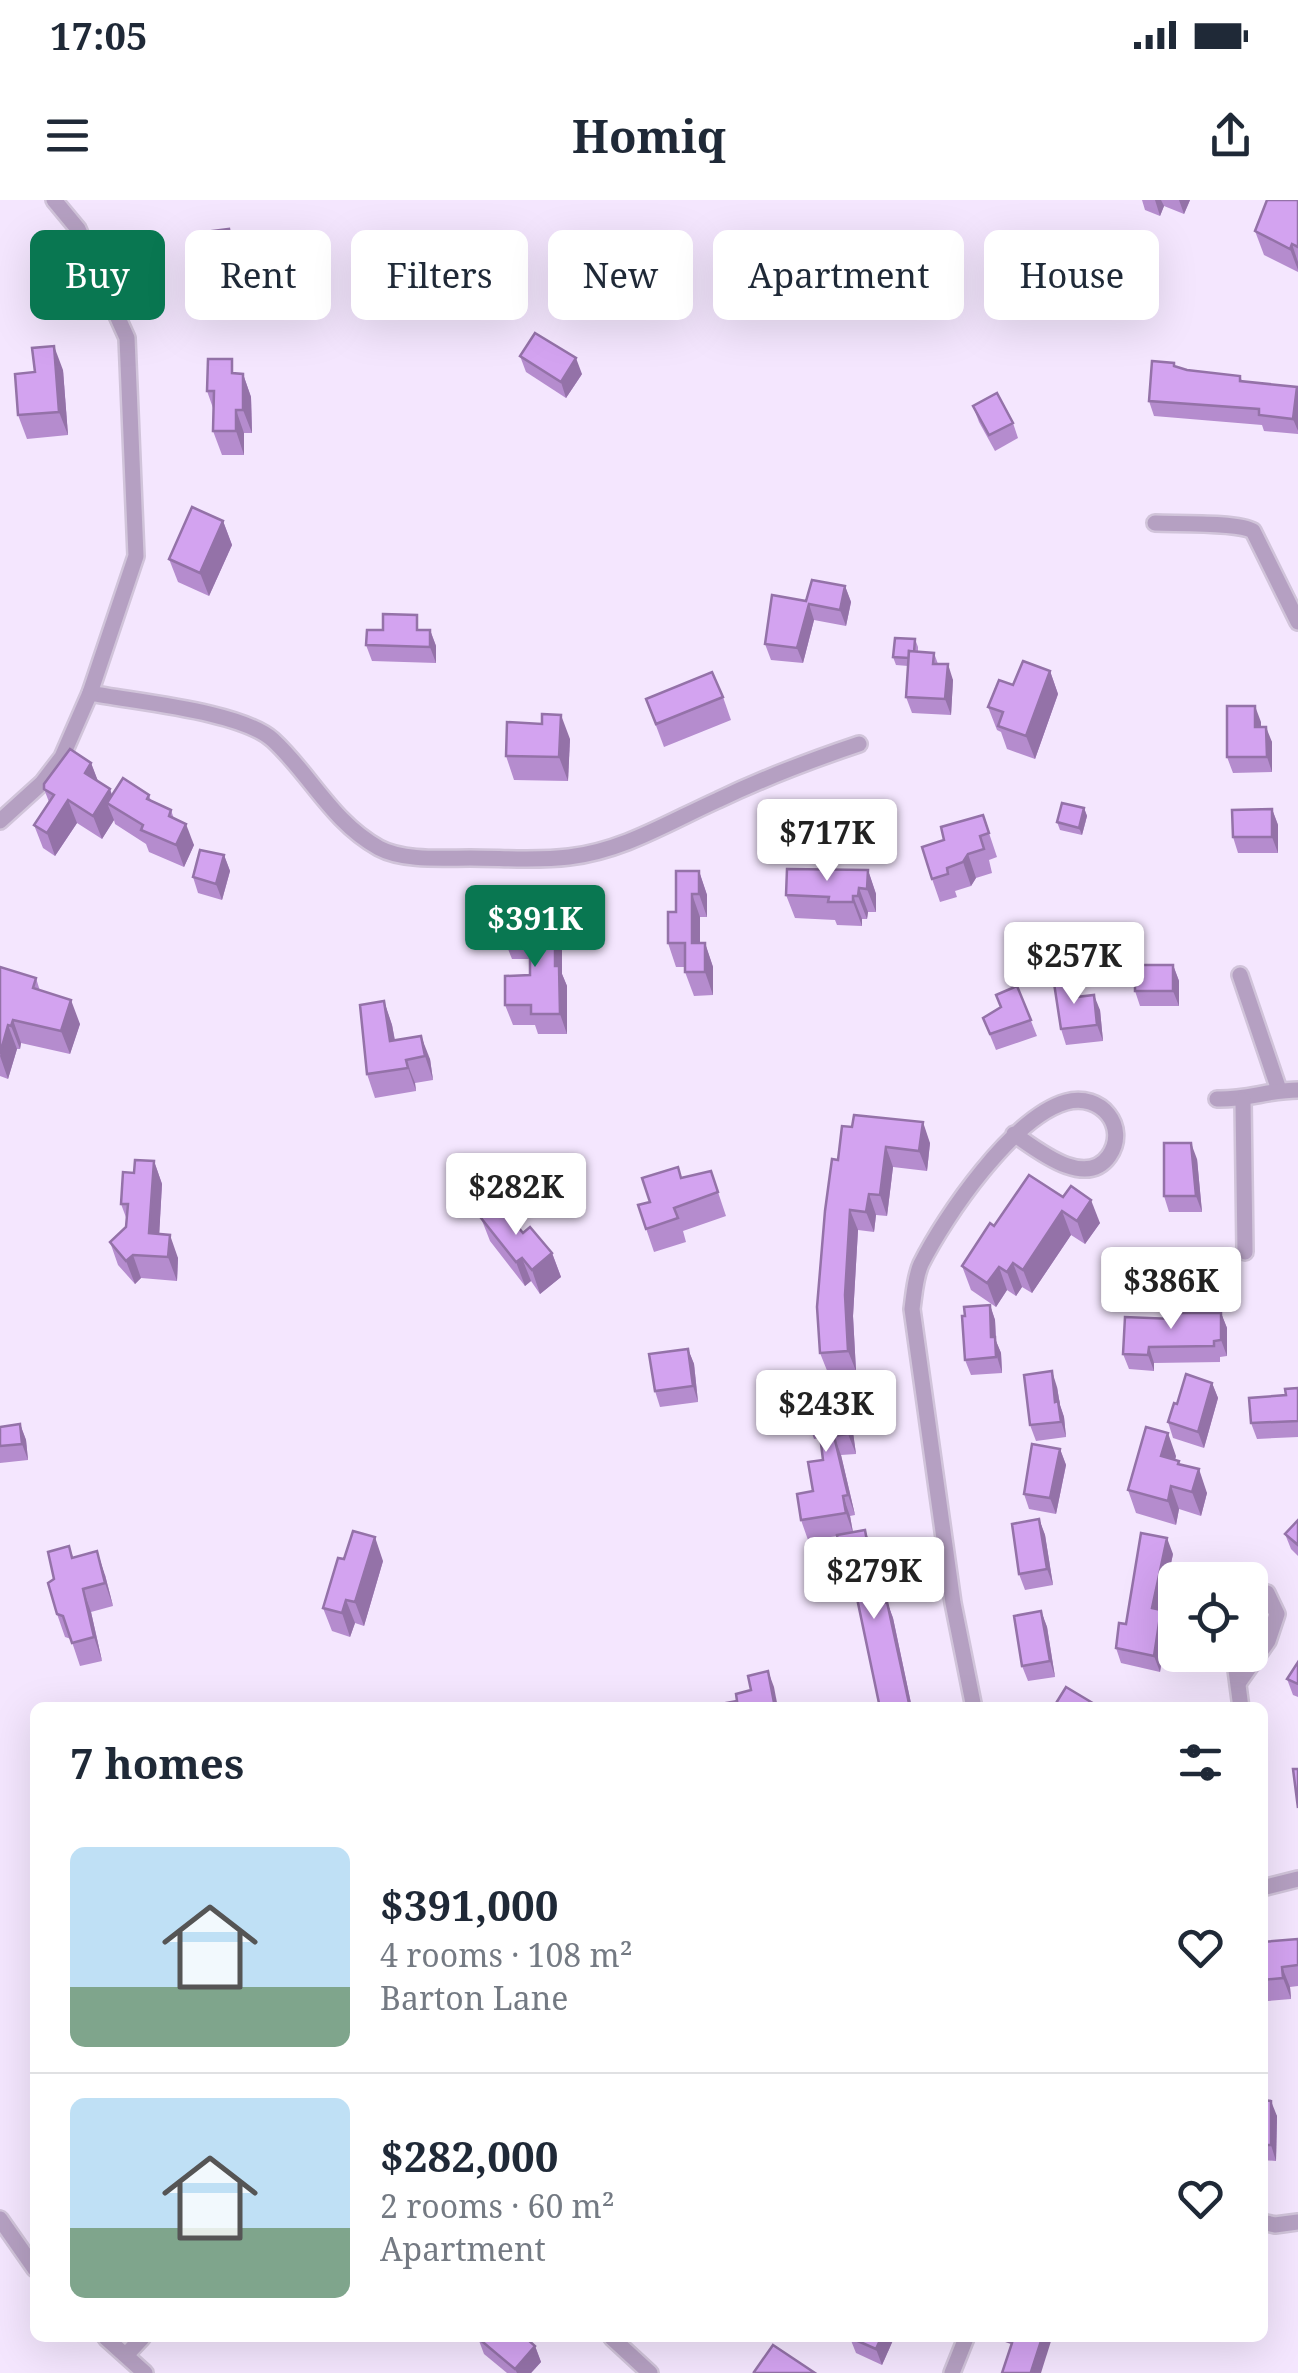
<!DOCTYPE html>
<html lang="en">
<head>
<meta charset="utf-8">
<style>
  body { margin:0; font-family:"Noto Serif",serif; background:#f2f2f3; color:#1f2937; height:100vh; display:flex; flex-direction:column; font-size:38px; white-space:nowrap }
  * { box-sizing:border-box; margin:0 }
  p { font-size:32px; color:#747a83 }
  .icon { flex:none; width:55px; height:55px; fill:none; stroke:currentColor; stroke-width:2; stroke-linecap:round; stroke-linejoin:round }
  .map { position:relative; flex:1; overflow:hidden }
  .side { position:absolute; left:30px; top:1502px; width:1238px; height:640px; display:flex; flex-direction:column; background:#fff; border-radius:15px; box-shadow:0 10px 40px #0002 }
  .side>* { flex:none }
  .hud { position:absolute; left:30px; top:30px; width:1240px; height:90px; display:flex; gap:20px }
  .controls { position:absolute; left:1158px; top:1362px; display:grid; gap:20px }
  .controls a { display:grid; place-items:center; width:110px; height:110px; border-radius:15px; background:#fff; box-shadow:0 10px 40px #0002; font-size:50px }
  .price { position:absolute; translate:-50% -85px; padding:0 22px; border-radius:10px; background:#fff; color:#222; font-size:32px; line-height:65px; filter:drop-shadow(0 2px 5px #0008) }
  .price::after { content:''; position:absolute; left:50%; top:60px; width:30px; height:22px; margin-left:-15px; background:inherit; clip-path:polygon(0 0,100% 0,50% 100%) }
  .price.active { background:#097751; color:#fff }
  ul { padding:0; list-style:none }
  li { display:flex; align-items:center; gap:30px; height:250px; padding:0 40px }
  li+li { border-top:2px solid #e0e1e3 }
  li span { display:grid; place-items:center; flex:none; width:280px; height:200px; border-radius:15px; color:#555 }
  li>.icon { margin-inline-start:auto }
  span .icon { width:120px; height:120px; fill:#fffc; stroke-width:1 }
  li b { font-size:42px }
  h2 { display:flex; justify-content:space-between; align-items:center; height:120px; padding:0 40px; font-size:42px }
  .chip { padding:0 35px; border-radius:15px; background:#fff; box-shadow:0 10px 40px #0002; font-size:35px; line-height:90px }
  .chip.active { background:#097751; color:#fff }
  .status { display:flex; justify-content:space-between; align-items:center; height:70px; padding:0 50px; background:#fff; direction:ltr }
  .status svg { height:28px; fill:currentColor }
  header { display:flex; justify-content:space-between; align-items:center; height:130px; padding:0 40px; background:#fff; font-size:45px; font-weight:700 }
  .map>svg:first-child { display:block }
</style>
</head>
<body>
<div class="status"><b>17:05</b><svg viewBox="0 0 49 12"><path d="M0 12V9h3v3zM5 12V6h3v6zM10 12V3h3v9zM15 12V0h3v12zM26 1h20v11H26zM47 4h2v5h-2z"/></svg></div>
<header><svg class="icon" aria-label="menu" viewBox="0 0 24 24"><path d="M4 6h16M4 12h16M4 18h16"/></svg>Homiq<svg class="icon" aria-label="share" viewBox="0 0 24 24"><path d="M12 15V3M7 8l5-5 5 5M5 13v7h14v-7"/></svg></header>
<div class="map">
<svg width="1298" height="2173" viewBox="0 0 1298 2173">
  <rect width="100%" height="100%" fill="#f4e6fe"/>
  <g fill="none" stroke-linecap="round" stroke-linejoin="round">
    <g stroke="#d1c4da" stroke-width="20">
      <g id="street">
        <path d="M1155,323C1177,324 1239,322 1253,331L1298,422"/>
        <path d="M90,493C135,502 241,511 273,540C311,575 331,621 379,648C403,661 443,658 470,658C502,658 537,661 569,657C623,651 669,622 718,600C764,578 811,560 859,544"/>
        <path d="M0,621L42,583L62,557L90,493L136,356L127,138L78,29L54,0"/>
        <path d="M1240,775L1279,890"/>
        <path d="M1217,899C1245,900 1270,890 1298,890"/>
        <path d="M1243,900L1245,1052"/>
        <path d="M1234,1455L1241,1508"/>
        <path d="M1239,1482L1268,1441L1277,1414L1267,1393L1250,1388"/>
        <path d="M974,1508L953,1403L912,1109C914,1095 915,1077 921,1064C945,1016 1013,917 1066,902C1101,892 1129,927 1109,956C1085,990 1035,948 1014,934"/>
        <path d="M1262,1688L1298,1679"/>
        <path d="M0,2019L35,2069"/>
        <path d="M1262,2022L1275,2025L1298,2022"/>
        <path d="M106,2138L145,2173"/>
        <path d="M612,2138L650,2173"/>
        <path d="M126,2155L142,2138"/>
        <path d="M952,2173L966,2138"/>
      </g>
    </g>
    <use href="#street" stroke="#b5a0c2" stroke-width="15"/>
  </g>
  <g fill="#b58cce">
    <path d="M1142,0H1190L1184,14L1164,6L1160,16L1145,10Z"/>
    <path d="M1298,0V72L1264,55L1255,31Z"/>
    <path d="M238,52L239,57L252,80L255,104L220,112L214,97H211L202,74Z"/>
    <path d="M520,156L582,174L566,198L526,172Z"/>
    <path d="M1174,163L1176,167L1187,170L1240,176L1242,181L1297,187L1298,234L1264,231L1262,225L1154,216L1149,201Z"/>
    <path d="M63,170L68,235L27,239L18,215Z"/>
    <path d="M237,174H243L251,197L252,233H244V255H222L213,231V208L207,191Z"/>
    <path d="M973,206L1013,223L1018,238L995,251L979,222Z"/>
    <path d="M223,321L232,345L209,396L178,382L169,359Z"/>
    <path d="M845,386L851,402L846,426L814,420L803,463L771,460L765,444L806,401Z"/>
    <path d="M423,430H430L436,446V463L372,461L366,445Z"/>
    <path d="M915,439L918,447V452L934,453L938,464L953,480L951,515L912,513L906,497L908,466L896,465L893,457Z"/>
    <path d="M1050,471L1058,494L1035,559L1007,549L1001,532L997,530L988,507L1013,485Z"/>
    <path d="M723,497L731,520L664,547L646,499Z"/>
    <path d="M1261,522V527L1272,542V572L1233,573L1227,557Z"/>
    <path d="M570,539L568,581L514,580L506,556Z"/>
    <path d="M91,563L98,582L112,595H149L151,601L171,610L174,619L194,645L184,667L149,652L146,644L115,624L114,620L102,639L77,623L55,656L43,648L34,625L49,602L44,589Z"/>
    <path d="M1084,608L1087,616L1082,635L1060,630L1057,622Z"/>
    <path d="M1272,609L1278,625V653H1238L1233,637Z"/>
    <path d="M983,615L997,657L989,660L992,673L976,678L971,686L955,691L957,697L940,702L932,679L944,640Z"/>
    <path d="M224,655L230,671L222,700L198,693L193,677Z"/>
    <path d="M868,670L876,694V712H868L867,719H862V726L837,725L835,720L795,718L786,695Z"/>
    <path d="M699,671L707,695V717H700V743H705L713,767V795L694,796L685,772V767H676L668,743L676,712Z"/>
    <path d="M555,722L562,742V774L567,786V834H538L535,825H513L505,805L530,775V759H512L504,739Z"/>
    <path d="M1173,765L1179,781V806H1140L1135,791Z"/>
    <path d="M0,767L36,778L40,791L80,824L70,854L21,843L20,849H17L8,879L0,876Z"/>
    <path d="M1017,786L1037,836L996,850L983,818L1001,808Z"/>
    <path d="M1080,796L1100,810L1103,841L1066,845L1061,829Z"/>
    <path d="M384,801L392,825L395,840L430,859L433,880L415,883L416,891L375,898L367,874Z"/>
    <path d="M852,927L930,943L927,971L893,967L887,1016L876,1015L874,1032L858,1030L853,1116L856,1171L828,1173L820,1153L838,960Z"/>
    <path d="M1197,959L1202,1012H1169L1164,996Z"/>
    <path d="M154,961L162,984L159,1034L178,1058L177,1081L141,1078L135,1084L118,1065L110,1042L126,1027L127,1020L121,1004L134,973Z"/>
    <path d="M711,971L726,1016L683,1031L686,1042L654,1052L638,1005L650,1002L682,978Z"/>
    <path d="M1029,975L1100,1023L1085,1044L1071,1035L1032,1093L1022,1087L1016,1096L1007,1090L996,1107L971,1090L962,1066L994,1026Z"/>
    <path d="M481,1018L523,1033L552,1053L561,1077L540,1094L531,1081L525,1086L490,1041Z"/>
    <path d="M990,1105L995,1120L996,1141L1001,1153L1002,1173L971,1175L965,1160V1116Z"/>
    <path d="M1221,1113L1227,1128V1156L1220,1157V1162L1154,1163V1171L1129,1169L1123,1154L1174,1119Z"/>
    <path d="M688,1149L694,1164L698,1202L660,1207L655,1191Z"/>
    <path d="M1212,1183L1218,1198L1204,1248L1173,1238L1168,1222L1177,1204Z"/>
    <path d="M842,1184L849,1204L856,1254L841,1255L855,1315L850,1316L853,1332L871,1346L881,1404L887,1402L893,1418L912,1508H880L857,1400L852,1401L846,1385L838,1336L808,1340L801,1320L813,1291L823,1260L820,1238L814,1239L807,1219L815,1196Z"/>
    <path d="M1057,1187L1060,1205L1064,1217L1066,1237L1036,1241L1030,1225Z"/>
    <path d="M1298,1188V1237L1257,1239L1251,1223Z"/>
    <path d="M20,1224L26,1240L28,1260L0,1263V1227Z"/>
    <path d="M1060,1249L1066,1265L1056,1314L1029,1309L1024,1294Z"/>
    <path d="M1176,1256L1175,1260L1207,1293L1201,1316L1179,1309L1176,1325L1136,1313L1128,1290Z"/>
    <path d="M1039,1319L1045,1335L1053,1385L1025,1390L1019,1374Z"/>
    <path d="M1298,1320V1356L1291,1349L1285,1334Z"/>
    <path d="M69,1346L73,1357L105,1375L113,1406L91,1412L102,1461L80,1466L71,1439L65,1437L57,1414L54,1379Z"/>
    <path d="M1173,1354L1161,1410L1167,1425L1160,1472L1121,1463L1116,1448L1126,1424Z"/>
    <path d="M344,1359L383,1361L364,1426L355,1423L350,1437L332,1431L323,1408Z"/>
    <path d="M1041,1411L1047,1427L1055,1477L1028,1481L1022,1466Z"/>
    <path d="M1298,1462V1497L1293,1495L1287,1479Z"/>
    <path d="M1298,1739V1786L1290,1787L1291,1799L1268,1801L1262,1784V1742Z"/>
    <path d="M1262,1900L1277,1916L1276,1961L1262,1960Z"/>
    <path d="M478,2138L535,2146L541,2162L531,2173H507L484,2154Z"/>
    <path d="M850,2138H894L882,2165L856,2153Z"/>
  </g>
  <g fill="#9472a8">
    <path d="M1155,0H1161L1164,6L1160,16Z"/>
    <path d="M1179,0H1190L1184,14Z"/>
    <path d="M229,29L238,52L242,82L234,58Z"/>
    <path d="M1292,44L1298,62V70L1290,49Z"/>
    <path d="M243,57L252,80L255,104L247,81Z"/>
    <path d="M54,146L63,170L68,235L59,212Z"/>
    <path d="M576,158L582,174L566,198L561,182Z"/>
    <path d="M243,174L251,197L252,233L243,210Z"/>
    <path d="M1297,187L1298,191V231L1293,219Z"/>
    <path d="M236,210L244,233V255L236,231Z"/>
    <path d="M223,321L232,345L209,396L200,373Z"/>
    <path d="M845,386L851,402L846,426L840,410Z"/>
    <path d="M809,404L814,420L803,463L797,448Z"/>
    <path d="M430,430L436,446V463L430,447Z"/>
    <path d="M948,464L953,480L951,515L945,499Z"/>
    <path d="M1050,471L1058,494L1035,559L1026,536Z"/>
    <path d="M1255,506L1261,522V542L1255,527Z"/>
    <path d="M561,515L570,539L568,581L559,557Z"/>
    <path d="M1266,527L1272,542V572L1267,557Z"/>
    <path d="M91,563L100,586L85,573Z"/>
    <path d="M110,589L117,609L107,603L114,620L102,639L93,616Z"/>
    <path d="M68,600L77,623L55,656L47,633Z"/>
    <path d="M1084,608L1087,616L1082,635L1079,628Z"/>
    <path d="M1272,609L1278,625V653L1272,637Z"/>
    <path d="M186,624L194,645L184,667L176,645Z"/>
    <path d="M968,654L976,678L971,686L963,662Z"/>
    <path d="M224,655L230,671L222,700L216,684Z"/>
    <path d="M868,670L876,694V712L867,689Z"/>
    <path d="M699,671L707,695V717L699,694Z"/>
    <path d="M859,688L868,712L867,719L858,696Z"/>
    <path d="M692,694L700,717V767L692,743Z"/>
    <path d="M853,696L862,719V726L853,702Z"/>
    <path d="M555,722L562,742V774L567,786V834L560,814L555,766Z"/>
    <path d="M705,743L713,767V795L705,772Z"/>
    <path d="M1173,765L1179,781V806L1173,791Z"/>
    <path d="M1094,795L1100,810L1103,841L1097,825Z"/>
    <path d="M71,800L80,824L70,854L61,831Z"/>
    <path d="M384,801L392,825L399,864L390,841Z"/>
    <path d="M13,820L21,843L20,849L11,826Z"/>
    <path d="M8,825L17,849L8,879L0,856Z"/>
    <path d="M421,836L430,859L433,880L425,856Z"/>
    <path d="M406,860L415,883L416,891L408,868Z"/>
    <path d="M923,922L930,943L927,971L919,951Z"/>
    <path d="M1191,943L1197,959L1202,1012L1196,996Z"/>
    <path d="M886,947L893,967L887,1016L880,995Z"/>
    <path d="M154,961L162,984L158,1057L149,1033Z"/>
    <path d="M869,994L876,1015L874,1032L866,1012Z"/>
    <path d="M1091,1000L1100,1023L1085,1044L1077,1021Z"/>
    <path d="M850,1010L858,1030L853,1116L856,1171L848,1151L845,1095Z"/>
    <path d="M1062,1011L1071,1035L1032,1093L1023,1070Z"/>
    <path d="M170,1035L178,1058L177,1081L168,1057Z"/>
    <path d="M552,1053L561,1077L540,1094L532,1070Z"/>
    <path d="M133,1055L141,1078L135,1084L126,1061Z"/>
    <path d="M522,1058L531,1081L525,1086L516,1062Z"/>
    <path d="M1013,1063L1022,1087L1016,1096L1007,1072Z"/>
    <path d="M999,1067L1007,1090L996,1107L987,1083Z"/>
    <path d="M990,1105L995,1120L996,1141L1001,1153L1002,1173L991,1137Z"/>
    <path d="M1221,1113L1227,1128V1156L1221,1140Z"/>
    <path d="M1149,1147L1154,1163V1171L1148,1155Z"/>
    <path d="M688,1149L694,1164L698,1202L693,1186Z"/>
    <path d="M1052,1171L1057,1187L1060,1205L1064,1217L1066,1237L1055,1202Z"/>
    <path d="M1212,1183L1218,1198L1204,1248L1198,1232Z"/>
    <path d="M842,1184L849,1204L856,1254L848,1234Z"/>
    <path d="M20,1224L26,1240L28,1260L22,1244Z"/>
    <path d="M1168,1233L1176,1256L1170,1279L1161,1256Z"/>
    <path d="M834,1236L841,1255L855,1315L848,1295Z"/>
    <path d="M1060,1249L1066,1265L1056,1314L1050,1298Z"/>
    <path d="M1199,1269L1207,1293L1201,1316L1192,1292Z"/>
    <path d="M1171,1286L1179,1309L1176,1325L1168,1301Z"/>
    <path d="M843,1296L850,1316L853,1333L846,1313Z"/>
    <path d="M1039,1319L1045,1335L1053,1385L1047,1369Z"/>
    <path d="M865,1330L871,1346L884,1420L878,1404Z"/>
    <path d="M375,1337L383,1361L364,1426L355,1402Z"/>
    <path d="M1167,1338L1173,1354L1158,1424L1152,1408Z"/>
    <path d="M97,1351L105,1375L113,1406L105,1383Z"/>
    <path d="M83,1389L91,1412L102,1461L94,1437Z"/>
    <path d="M346,1400L355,1423L350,1437L342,1413Z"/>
    <path d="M887,1402L893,1418L912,1508H910Z"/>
    <path d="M1161,1410L1167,1425L1160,1472L1154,1456Z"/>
    <path d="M1041,1411L1047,1427L1055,1477L1050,1461Z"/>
    <path d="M768,1471L774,1487L778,1508H775Z"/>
    <path d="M1282,1767L1290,1787L1291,1799L1283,1778Z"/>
    <path d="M1271,1901L1277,1916L1276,1961L1271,1945Z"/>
    <path d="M881,2138H894L882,2165L876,2149Z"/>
    <path d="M1042,2138H1052L1041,2173H1031Z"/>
    <path d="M535,2146L541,2162L531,2173H517L515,2169Z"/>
  </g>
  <g fill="#d3a3f0" stroke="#9472a8" stroke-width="2.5">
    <path d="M1267,0H1298V47L1292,44L1290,49L1255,31Z"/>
    <path d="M229,29L234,58L243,57L247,81L211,88L209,73L202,74L199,48L206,47L204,32Z"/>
    <path d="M535,133L576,158L561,182L520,156Z"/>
    <path d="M54,146L59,212L18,215L15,174L35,172L32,148Z"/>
    <path d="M208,159H232V173L243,174V210H236V231H213L214,191H207Z"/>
    <path d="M1152,161L1174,163V166L1187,170L1240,176V181L1297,187L1293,219L1259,215V209L1149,201Z"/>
    <path d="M997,193L1013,223L989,235L973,206Z"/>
    <path d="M192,307L223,321L200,373L169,359Z"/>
    <path d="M812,380L845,386L840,410L809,404L797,448L765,444L772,395L806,401Z"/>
    <path d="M383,414L417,415V430H430V447L366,445L367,430H383Z"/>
    <path d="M895,438L915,439L914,452L909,451V458L893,457Z"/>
    <path d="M909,451L934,453L933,464H948L945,499L906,497Z"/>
    <path d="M1023,461L1050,471L1026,536L998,526L1003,512L988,507L999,480L1013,485Z"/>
    <path d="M712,472L723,497L656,524L646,499Z"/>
    <path d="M1227,506H1255V527H1266L1267,557H1227Z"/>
    <path d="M542,514L561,515L559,557L506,556L507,522L542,524Z"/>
    <path d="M70,549L91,563L85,573L110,589L93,616L68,600L47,633L34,625L54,595L44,589V584Z"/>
    <path d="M123,578L149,595L147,599L171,610L169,616L186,624L176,645L141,630L143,625L107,603Z"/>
    <path d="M1062,603L1084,608L1079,628L1057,622Z"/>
    <path d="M1272,609V637H1233L1232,610Z"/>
    <path d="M983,615L989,633L980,636L984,649L968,654L963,662L947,668L948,674L932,679L922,647L944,640L941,627Z"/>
    <path d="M200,650L224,655L216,684L193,677Z"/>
    <path d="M787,669L868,670L867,689L859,688L858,696H853V702H828L829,697L786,695Z"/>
    <path d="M676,671H699V694H692V743H705V772H685V743H668V712H676Z"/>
    <path d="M555,722V766H559L560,814H531V805H505V776L530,775V739H504V723Z"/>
    <rect x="1135" y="765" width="38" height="26"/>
    <path d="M0,767L36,778L33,788L71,800L61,831L13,820L11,826L8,825L0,854Z"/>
    <path d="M1074,781L1076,797L1094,795L1097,825L1061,829L1054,783Z"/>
    <path d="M1017,786L1031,820L990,834L983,818L1001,807L996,795Z"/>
    <path d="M384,801L390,841L421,836L425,856L406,860L408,868L367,874L360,805Z"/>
    <path d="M854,915L923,922L919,951L886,947L880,995L869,994L866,1012L850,1010L845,1095L848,1151L820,1153L817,1107L825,1011L832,959L838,960L842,926L852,927Z"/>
    <path d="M1164,943H1191L1196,996H1164Z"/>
    <path d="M135,960L154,961L149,1033L170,1035L168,1057L133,1055L126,1061L110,1042L126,1027L128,1004H121L123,972L134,973Z"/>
    <path d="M678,967L681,978L711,971L718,992L674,1008L678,1018L646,1029L638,1005L650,1002L642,978Z"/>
    <path d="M1029,975L1063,997L1071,986L1091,1000L1077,1021L1062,1011L1023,1070L1013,1063L1007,1072L999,1067L987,1083L962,1066L990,1023L994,1026Z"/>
    <path d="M499,1004L523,1033L530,1027L552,1053L532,1070L522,1058L516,1062L481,1018Z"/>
    <path d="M990,1105L991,1137H995L996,1157L965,1160L962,1116H965L964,1107Z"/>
    <path d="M1174,1113H1221V1140L1214,1141V1146L1149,1147L1148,1155L1123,1154L1125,1117L1174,1119Z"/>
    <path d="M688,1149L693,1186L655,1191L649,1154Z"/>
    <path d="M1052,1171L1055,1202L1058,1201L1061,1222L1030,1225L1024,1175Z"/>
    <path d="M1186,1174L1212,1183L1198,1232L1168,1222L1174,1203L1177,1204Z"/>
    <path d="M842,1184L848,1234L834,1236L848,1295L843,1296L846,1313L801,1320L797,1294L813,1291L808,1262L823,1260L819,1227L815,1218L807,1219L804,1198L815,1196L814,1187Z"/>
    <path d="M1298,1188V1221L1251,1223L1249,1198L1286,1195L1285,1189Z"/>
    <path d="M20,1224L22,1244L0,1246V1227Z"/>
    <path d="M1146,1227L1168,1233L1161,1256L1179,1261L1178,1264L1199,1269L1192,1292L1171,1286L1168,1301L1128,1290Z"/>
    <path d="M1032,1244L1060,1249L1050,1298L1024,1294Z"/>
    <path d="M1039,1319L1047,1369L1019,1374L1012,1324Z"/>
    <path d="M1298,1320V1345L1285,1334Z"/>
    <path d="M865,1330L878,1404L887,1402L910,1508H880L854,1384L846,1385L837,1335Z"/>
    <path d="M353,1331L375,1337L355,1402L346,1400L342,1413L323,1408L338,1358L344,1359Z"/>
    <path d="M1141,1333L1167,1338L1152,1408L1161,1410L1154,1456L1116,1448L1119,1423L1126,1424Z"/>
    <path d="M69,1346L72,1358L97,1351L105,1383L83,1389L94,1437L72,1443L63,1416L57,1414L48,1383L54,1379L48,1352Z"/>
    <path d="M1041,1411L1050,1461L1022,1466L1014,1416Z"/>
    <path d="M1298,1462V1484L1287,1479Z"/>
    <path d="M768,1471L775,1508H727L726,1503L737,1501L736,1494L751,1490L748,1476Z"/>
    <path d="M1066,1487L1101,1508H1053Z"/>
    <path d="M1293,1569H1298V1608Z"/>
    <path d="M1298,1739V1765L1282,1767L1283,1778L1262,1780V1742Z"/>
    <path d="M1262,1900L1271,1901V1945H1262Z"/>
    <path d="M478,2138H526L535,2146L515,2169Z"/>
    <path d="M851,2138H881L876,2149Z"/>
    <path d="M1007,2138H1042L1031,2172L1034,2173H1002L1012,2143L1006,2141Z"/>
    <path d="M773,2145L815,2173H756L754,2172Z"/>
  </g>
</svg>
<div class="controls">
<a><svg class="icon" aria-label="locate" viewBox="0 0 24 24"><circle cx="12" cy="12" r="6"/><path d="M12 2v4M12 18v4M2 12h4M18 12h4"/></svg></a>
</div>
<b class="price" style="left:827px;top:684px">$717K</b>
<b class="price active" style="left:535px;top:770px">$391K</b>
<b class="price" style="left:1074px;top:807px">$257K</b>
<b class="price" style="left:516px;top:1038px">$282K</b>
<b class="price" style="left:1171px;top:1132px">$386K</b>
<b class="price" style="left:826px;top:1255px">$243K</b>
<b class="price" style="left:874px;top:1422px">$279K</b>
<div class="hud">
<a class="chip active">Buy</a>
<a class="chip">Rent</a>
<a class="chip">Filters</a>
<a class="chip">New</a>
<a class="chip">Apartment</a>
<a class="chip">House</a>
</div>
<section class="side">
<h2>7 homes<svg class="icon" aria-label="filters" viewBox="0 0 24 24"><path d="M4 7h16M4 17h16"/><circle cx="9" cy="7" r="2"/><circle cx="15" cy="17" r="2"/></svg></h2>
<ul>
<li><span style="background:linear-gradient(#bfe0f5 70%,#7fa58c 0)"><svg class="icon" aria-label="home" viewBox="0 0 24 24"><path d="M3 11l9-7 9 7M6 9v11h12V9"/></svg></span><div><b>$391,000</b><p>4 rooms · 108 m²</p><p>Barton Lane</p></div><svg class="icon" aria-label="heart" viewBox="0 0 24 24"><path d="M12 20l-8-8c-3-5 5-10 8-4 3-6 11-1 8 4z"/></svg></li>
<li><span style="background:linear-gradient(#bfe0f5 65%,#7fa58c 0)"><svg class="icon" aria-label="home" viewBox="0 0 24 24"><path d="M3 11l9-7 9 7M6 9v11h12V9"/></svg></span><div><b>$282,000</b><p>2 rooms · 60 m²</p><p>Apartment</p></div><svg class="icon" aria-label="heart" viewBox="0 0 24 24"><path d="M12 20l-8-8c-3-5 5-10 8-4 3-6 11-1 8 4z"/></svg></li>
</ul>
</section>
</div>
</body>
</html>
